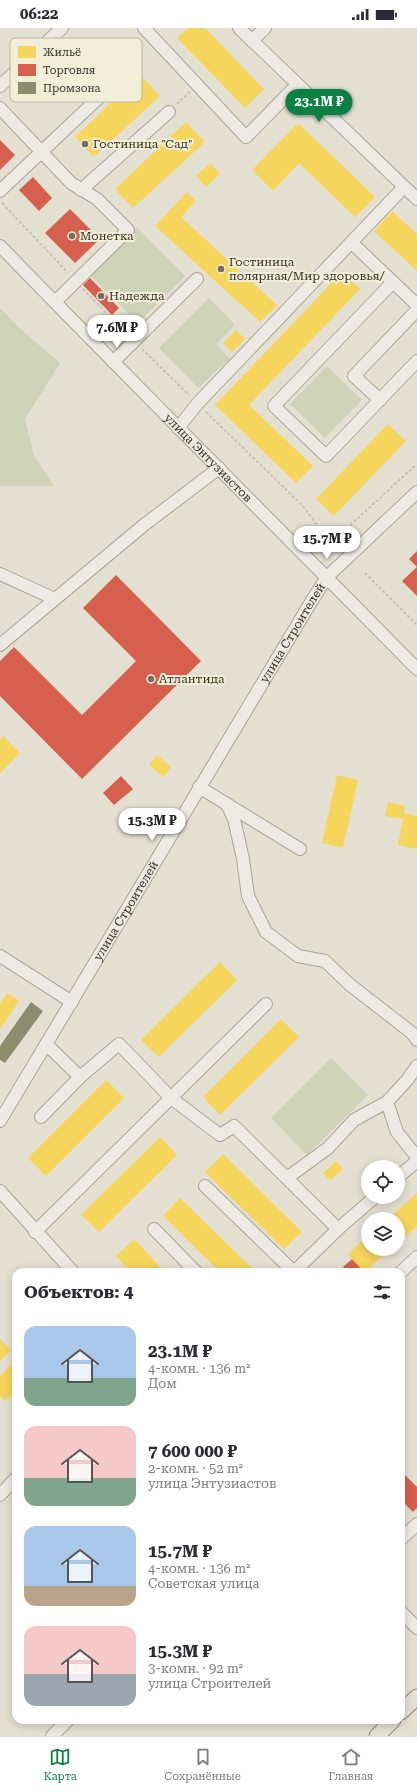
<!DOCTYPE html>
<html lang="ru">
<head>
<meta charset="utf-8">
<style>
  body { margin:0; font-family:"Roboto Serif",serif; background:#f7f7f7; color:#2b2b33; height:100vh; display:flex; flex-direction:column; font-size:15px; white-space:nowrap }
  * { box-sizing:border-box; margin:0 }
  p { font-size:13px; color:#7c7c81 }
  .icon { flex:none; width:22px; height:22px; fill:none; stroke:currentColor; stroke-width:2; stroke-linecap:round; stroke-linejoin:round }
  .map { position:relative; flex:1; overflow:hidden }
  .panel { position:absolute; left:12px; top:1240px; width:393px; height:456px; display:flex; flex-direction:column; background:#fff; border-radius:12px; box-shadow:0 2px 10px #0003 }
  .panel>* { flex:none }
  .tools { position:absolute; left:361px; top:1132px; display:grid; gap:8px }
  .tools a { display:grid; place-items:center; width:44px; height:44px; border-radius:50%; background:#fff; box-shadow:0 2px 10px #0003; font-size:20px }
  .price { position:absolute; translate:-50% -34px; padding:0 9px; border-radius:14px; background:#fff; color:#222; font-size:13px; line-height:26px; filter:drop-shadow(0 1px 2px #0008) }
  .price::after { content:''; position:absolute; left:50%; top:24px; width:12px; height:9px; margin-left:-6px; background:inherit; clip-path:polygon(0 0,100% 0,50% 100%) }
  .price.on { background:#0b8043; color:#fff }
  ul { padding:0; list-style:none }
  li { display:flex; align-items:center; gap:12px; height:100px; padding:0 12px }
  li span { display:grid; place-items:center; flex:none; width:112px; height:80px; border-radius:12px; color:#555 }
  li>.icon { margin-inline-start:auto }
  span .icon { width:48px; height:48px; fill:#fffc; stroke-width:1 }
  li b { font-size:17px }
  h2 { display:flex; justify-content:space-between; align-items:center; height:48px; padding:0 12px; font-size:17px }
  .status { display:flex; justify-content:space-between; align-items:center; height:28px; padding:0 20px; background:#fff; direction:ltr }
  .status svg { height:11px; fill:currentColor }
  .tab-bar { display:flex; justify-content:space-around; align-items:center; height:56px; border-top:1px solid #e1e1e2; background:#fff; font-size:11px; color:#7c7c81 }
  .tab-bar a { display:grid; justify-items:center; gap:2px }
  .tab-bar .on { color:#0b8043 }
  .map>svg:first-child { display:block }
</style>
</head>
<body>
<div class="status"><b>06:22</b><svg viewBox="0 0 49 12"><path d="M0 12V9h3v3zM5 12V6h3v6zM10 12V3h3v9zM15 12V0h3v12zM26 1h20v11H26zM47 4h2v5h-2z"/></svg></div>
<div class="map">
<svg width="417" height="1708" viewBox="0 0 417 1708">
  <rect width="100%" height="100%" fill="#e3e0d1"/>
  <g fill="#ced2b6">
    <path d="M137,199L185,248L138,295L90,247Z"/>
    <path d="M209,270L235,297L216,316L230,331L198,360L159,320Z"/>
    <path d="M0,280L17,298L60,335L25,391L34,428L54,458H0Z"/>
    <path d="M327,338L362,372L325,410L290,376Z"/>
    <path d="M331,1030L368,1067L307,1127L271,1090Z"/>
  </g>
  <g fill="#f6d55c">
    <path d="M188,0H205L264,61L245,80L177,10Z"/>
    <path d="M140,47L160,68L94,129L75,109Z"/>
    <path d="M186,94L205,114L133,180L115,161Z"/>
    <path d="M298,95L375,169L355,189L299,135L273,163L252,142Z"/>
    <path d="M210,135L220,146L206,159L196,148Z"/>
    <path d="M187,164L196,173L181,189L277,277L260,294L155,198Z"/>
    <path d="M392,183L417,206V243L374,203Z"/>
    <path d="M342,244L360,261L249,377L313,438L296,455L215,377Z"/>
    <path d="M236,302L245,311L232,324L223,315Z"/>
    <path d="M388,396L406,413L334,488L316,471Z"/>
    <path d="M3,708L20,725L0,745V712Z"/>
    <path d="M157,727L171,739L163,749L149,737Z"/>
    <path d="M337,747L358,752L343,820L322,815Z"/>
    <path d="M388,774L405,778L404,785L417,788V821L398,817L403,791L385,788Z"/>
    <path d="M220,934L237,952L159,1029L141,1012Z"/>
    <path d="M7,965L19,973L0,1001V976Z"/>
    <path d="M281,991L299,1009L220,1087L203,1069Z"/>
    <path d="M106,1052L124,1070L46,1148L28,1130Z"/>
    <path d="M160,1109L177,1127L99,1204L81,1187Z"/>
    <path d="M223,1126L302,1204L284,1221L205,1144Z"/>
    <path d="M336,1133L343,1141L330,1153L323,1145Z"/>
    <path d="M417,1165V1198L398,1215V1191H388Z"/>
    <path d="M180,1170L256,1244H220L163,1188Z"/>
    <path d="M368,1208V1221H391L364,1244L348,1226Z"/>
    <path d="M134,1211L165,1244H131L116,1228Z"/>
    <path d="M0,1311L11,1322L0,1333Z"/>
    <path d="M16,1332V1362L5,1373L0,1368V1348Z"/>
  </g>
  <g fill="#d6604d">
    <path d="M0,112L15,127L0,142Z"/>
    <path d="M33,149L52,170L39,183L19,162Z"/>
    <path d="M70,181L100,211L75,235L45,205Z"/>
    <path d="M90,250L119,280L112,287L83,257Z"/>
    <path d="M417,523V568L402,553L417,539L409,531Z"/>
    <path d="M116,547L201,633L82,751L0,668V633L14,619L82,687L136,633L83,580Z"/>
    <path d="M121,748L133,761L114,777L103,765Z"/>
    <path d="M352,1231L364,1244H347L343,1239Z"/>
    <path d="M401,1443L417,1459V1480L413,1484L401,1472Z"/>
  </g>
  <path fill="#8c8c6e" d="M31,974L43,983L5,1035L0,1032V1018Z"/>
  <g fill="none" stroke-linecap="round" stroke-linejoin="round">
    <g stroke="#a9a599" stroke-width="14">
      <g id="minor">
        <path d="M144,0L246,109L297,57"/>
        <path d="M239,0L417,171"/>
        <path d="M252,13L265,0"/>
        <path d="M0,58L62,0"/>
        <path d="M0,80L71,155L97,171L128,202L55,274"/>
        <path d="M81,162L169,84"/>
        <path d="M0,163L125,45"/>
        <path d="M352,215L417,277"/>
        <path id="s1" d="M0,218C138,360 278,500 417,641"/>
        <path d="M393,254L274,378L326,428L417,333"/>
        <path d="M113,334L197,251"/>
        <path d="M380,372L354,348L417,282"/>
        <path d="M178,400L198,375L404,159"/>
        <path d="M0,546L55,571"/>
        <path d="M0,617L144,497L219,440"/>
        <path d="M199,759L300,821"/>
        <path d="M227,776L234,791L243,831L248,868L266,904L298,928L325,933L349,956L412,1005L417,1012"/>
        <path d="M0,928L72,974"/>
        <path d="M46,1016L80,1049"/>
        <path d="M387,1074L397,1104L417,1129"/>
        <path d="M41,1089L80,1049L119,1016L171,1070L220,1107L234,1098L338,1201"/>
        <path id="s2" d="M0,1093L311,574L327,549L417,464"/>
        <path d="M398,1149L417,1133"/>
        <path d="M287,1150L328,1120L354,1092L387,1074L408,1051L417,1038"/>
        <path d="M205,1158L294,1244"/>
        <path d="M0,1163L73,1244"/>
        <path d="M154,1201L196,1244"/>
        <path d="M35,1204L266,976"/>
        <path d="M294,1244L338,1201L375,1169"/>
        <path d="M401,1244L417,1229"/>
        <path d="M0,1467L16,1450"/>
        <path d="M401,1511L417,1496"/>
        <path d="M401,1584L417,1600"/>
        <path d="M52,1708L68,1692"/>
      </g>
    </g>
    <g stroke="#8e8b80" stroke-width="17">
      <g id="major">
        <path d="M401,1684L417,1669"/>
        <path d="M377,1708L393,1692"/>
      </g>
    </g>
    <g stroke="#c4c1b8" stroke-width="2" stroke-dasharray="3 2" stroke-linecap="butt">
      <path d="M177,76L190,64"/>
      <path d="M2,175L68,245"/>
      <path d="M83,261L126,305"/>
      <path d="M142,321L189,367"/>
      <path d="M206,384L303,478L329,513L348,499L417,436"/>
      <path d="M365,545L417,597"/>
    </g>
    <use href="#minor" stroke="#eceae2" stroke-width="12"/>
    <use href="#major" stroke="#e3e1d4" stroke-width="15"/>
  </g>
  <g fill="#736e5f" stroke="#f2efd9" stroke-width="1.5">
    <circle cx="85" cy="116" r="4"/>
    <circle cx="72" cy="208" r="4"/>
    <circle cx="221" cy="241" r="4"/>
    <circle cx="101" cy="268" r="4"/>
    <circle cx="151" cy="651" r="4"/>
  </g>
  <g text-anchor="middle" stroke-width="4" stroke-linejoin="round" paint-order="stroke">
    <g font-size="12" fill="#373022" stroke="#f2efd9" text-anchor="start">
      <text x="93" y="120">Гостиница "Сад"</text>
      <text x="80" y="212">Монетка</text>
      <text x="229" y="238">Гостиница<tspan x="229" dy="14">полярная/Мир здоровья/</tspan></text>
      <text x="109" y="272">Надежда</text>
      <text x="159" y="655">Атлантида</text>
    </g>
    <g font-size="12" fill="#373022" stroke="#f2efd9">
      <text dy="4" stroke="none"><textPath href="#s1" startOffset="297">улица Энтузиастов</textPath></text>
      <text dy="4" stroke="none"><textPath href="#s2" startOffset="569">улица Строителей</textPath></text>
      <text dy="4" stroke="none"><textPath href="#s2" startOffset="245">улица Строителей</textPath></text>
    </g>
  </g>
  <rect x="10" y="10" width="132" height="64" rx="6" fill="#f2efd9" stroke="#bab6a2" stroke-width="1"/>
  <rect x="18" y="18" width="18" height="12" fill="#f6d55c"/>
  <rect x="18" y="36" width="18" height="12" fill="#d6604d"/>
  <rect x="18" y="54" width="18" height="12" fill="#8c8c6e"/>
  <g font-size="11" fill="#373022">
    <text x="43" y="28">Жильё</text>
    <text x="43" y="46">Торговля</text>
    <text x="43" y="64">Промзона</text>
  </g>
</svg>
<div class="tools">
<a><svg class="icon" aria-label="locate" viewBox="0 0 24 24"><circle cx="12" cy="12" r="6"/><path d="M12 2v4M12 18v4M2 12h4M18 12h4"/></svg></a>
<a><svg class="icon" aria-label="layers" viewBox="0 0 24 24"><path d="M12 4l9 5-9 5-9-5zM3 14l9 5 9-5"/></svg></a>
</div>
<b class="price on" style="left:319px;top:95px">23.1M ₽</b>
<b class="price" style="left:117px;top:321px">7.6M ₽</b>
<b class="price" style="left:327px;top:532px">15.7M ₽</b>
<b class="price" style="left:152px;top:814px">15.3M ₽</b>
<section class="panel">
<h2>Объектов: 4<svg class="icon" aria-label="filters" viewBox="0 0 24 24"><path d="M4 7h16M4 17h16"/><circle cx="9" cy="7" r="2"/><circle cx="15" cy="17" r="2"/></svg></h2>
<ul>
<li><span style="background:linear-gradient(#a9c7e8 65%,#7fa58c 0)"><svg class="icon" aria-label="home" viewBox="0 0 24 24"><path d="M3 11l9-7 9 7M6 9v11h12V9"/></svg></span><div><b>23.1M ₽</b><p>4-комн. · 136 m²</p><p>Дом</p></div></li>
<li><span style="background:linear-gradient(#f6c9c9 65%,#7fa58c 0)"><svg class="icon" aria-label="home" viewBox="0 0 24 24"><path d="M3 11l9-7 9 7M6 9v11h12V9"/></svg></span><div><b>7 600 000 ₽</b><p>2-комн. · 52 m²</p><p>улица Энтузиастов</p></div></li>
<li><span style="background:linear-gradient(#a9c7e8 75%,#b9a48a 0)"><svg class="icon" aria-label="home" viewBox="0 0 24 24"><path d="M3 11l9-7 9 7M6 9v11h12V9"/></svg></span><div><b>15.7M ₽</b><p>4-комн. · 136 m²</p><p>Советская улица</p></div></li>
<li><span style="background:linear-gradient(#f6c9c9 60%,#9aa5b1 0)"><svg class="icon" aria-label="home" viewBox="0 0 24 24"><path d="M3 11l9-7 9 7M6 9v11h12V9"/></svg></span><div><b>15.3M ₽</b><p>3-комн. · 92 m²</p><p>улица Строителей</p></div></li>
</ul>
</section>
</div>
<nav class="tab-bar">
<a class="on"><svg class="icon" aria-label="map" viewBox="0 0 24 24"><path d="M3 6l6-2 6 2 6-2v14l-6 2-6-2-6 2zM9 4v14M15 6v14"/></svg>Карта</a>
<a><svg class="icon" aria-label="saved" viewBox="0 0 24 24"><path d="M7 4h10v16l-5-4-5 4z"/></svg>Сохранённые</a>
<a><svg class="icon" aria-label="home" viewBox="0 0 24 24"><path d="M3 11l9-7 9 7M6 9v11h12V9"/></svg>Главная</a>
</nav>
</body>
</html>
